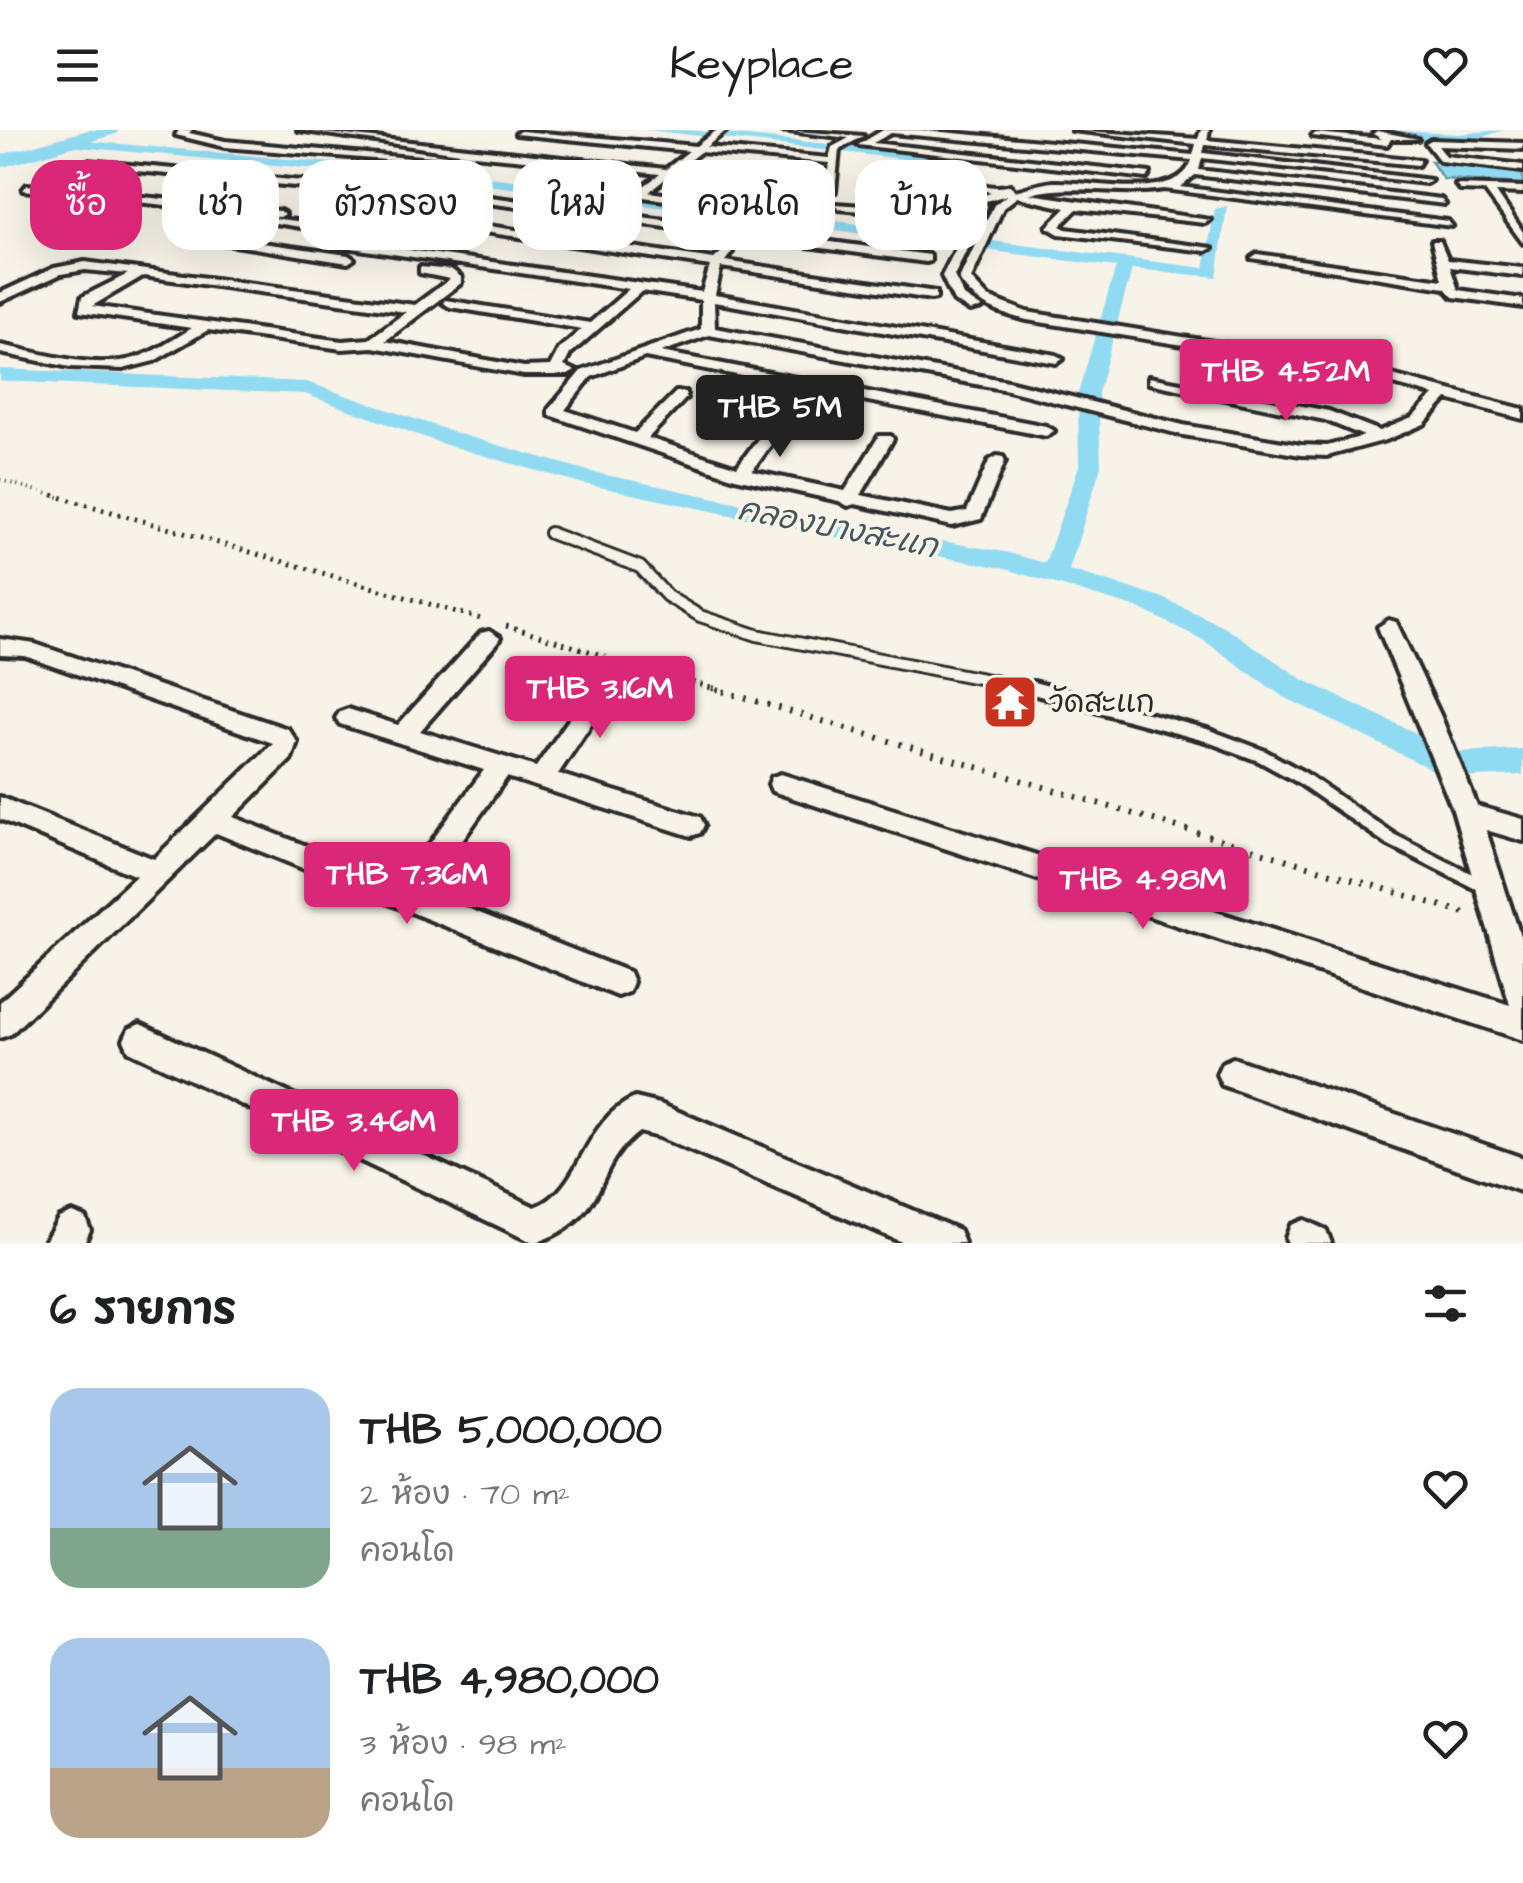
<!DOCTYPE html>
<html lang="th">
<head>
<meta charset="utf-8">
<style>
  body { margin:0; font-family:"Architects Daughter","Playpen Sans Thai",sans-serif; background:#f2f2f2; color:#202124; height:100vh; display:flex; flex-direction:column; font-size:38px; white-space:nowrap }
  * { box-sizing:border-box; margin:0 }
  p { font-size:32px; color:#757577 }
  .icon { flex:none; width:55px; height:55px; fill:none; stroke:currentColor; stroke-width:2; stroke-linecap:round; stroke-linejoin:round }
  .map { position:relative; height:1113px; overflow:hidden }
  .side { display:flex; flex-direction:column; background:#fff; flex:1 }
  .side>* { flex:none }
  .banner { position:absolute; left:30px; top:30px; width:1000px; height:90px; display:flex; gap:20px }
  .price { position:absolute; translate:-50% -85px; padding:0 22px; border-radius:10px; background:#db2777; color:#fff; font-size:32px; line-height:65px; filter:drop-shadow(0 2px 5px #0008) }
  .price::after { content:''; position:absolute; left:50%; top:60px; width:30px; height:22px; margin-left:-15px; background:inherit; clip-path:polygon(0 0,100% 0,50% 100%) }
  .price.active { background:#222; color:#fff }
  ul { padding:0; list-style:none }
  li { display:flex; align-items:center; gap:30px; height:250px; padding:0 50px }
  li span { display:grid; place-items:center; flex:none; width:280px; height:200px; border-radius:30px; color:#555 }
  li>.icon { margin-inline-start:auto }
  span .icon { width:120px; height:120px; fill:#fffc; stroke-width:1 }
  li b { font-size:42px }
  h2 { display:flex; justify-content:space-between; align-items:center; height:120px; padding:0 50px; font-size:42px }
  .pill { padding:0 35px; border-radius:30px; background:#fff; box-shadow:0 10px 40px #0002; font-size:35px; line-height:90px }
  .pill.active { background:#db2777; color:#fff }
  header { display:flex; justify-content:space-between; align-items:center; height:130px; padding:0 50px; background:#fff; font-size:45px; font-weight:600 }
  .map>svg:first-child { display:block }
</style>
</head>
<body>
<header><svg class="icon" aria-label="menu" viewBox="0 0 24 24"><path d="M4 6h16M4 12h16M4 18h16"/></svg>Keyplace<svg class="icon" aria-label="heart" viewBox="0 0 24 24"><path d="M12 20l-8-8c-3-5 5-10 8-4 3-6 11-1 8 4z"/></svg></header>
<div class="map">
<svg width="1523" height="1113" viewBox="0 0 1523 1113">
  <rect width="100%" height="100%" fill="#f7f3e8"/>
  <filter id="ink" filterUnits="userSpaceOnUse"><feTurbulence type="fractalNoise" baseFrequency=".01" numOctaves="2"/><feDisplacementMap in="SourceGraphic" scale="20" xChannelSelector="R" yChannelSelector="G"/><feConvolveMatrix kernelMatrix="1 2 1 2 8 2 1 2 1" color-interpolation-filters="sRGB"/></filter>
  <g filter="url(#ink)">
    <path fill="#91dbf2" stroke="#6895a2" stroke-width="2.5" d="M1431,31L1523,42V54L1443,49Z"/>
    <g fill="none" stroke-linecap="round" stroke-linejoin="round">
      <g fill="#91dbf2" fill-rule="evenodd">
        <path d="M646,0H687L939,25L945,29L939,33Z"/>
        <path d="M64,9L481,46L1204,138L1215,79L1227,76L1217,147L1132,139L1098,263L1101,336L1069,440L1161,467L1223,496L1304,550L1456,622L1523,619V645L1453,648L1441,644L1282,566L1203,510L1141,479L1002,438L825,405L580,353L443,314L305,264L0,251V239L307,252L459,304L592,342L825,391L1005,422L1045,433L1079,336L1078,263L1116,137L481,54L68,16Z"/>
      </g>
      <g fill="#91dbf2" fill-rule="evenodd">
        <path d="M88,0H119L116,4L0,38V25Z"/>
        <path d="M1375,0L1458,4L1503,0L1459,16L1385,6Z"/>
      </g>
      <g stroke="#2b2b2b" stroke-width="16">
        <path id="service-far1" d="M550,403L640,437L667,466L700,486L757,505L1045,561"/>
      </g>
      <g stroke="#2b2b2b" stroke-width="20">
        <path id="service" d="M1033,558L1206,605L1262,626L1302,648L1390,709L1487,758"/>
      </g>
      <g stroke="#2b2b2b" stroke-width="8">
        <g id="minor">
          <path d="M179,0H192L189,3L225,11L454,32L449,35L225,17L176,5Z"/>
          <path d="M298,0L666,39L689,21L516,4L520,1L696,16L717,0H727L706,17L829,28L832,17L849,8L781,0L863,6L839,20L835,61L670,45L649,62L791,82L787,87L636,66V62L660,44L474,25ZM700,22L829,33L826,55L677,40Z"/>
          <path d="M883,0H920L1193,25L1196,14L1072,0L1198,9L1201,0H1209L1207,10L1421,30L1418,35L1205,15L1203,23L1431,50L1426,53L1202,28L1199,40L1441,69L1445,74L1195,45L1181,57L1448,91L1452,96L1164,59C1119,66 1073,53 1029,64L1210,90L1205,93L1077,79L1060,96L1066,99L1212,118L1206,121L1059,104L1047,97L1066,78L1017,67L1003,78L971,149L988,167L1027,182L1346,233L1523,279V289L1447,269L1424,294L1386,310L1327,326L1301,325L1183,305L1008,260L709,205L661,222L1046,296L1054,301L1046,306L645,227L591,247L565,280L635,303L676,262H686V268L648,308L737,337L776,285H788L790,288L752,341L845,361L879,306H891L893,309L861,365L952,384L967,381L989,331L997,326L1003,327L1005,331L981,389L952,396L855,374L848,376L839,371L735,348L549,285V279L581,241L701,199V170L642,161L570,224L564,236L575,241L568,245H524L373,217L342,219L208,200L154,231L123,239L70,237L0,223V215C42,223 92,240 135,228C155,222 174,209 192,198L79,182L82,167L128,144L85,140L61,144L0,172V163L54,138L85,132L415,175L450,149L420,143V137L452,140L461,147V153L385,211L524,237L550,236L559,219L582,199L450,177L443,173L445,170L590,193L629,159L325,114L319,111L326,101L257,90L262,87L331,95L386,59L379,56L384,53L930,125V131L926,132L398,61L371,79L714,129L726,118L732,122L725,131L936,162V168L931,169L721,137L715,165L1056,225L1063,229L1056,233L714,172L715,198L1008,251L1183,295L1301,315L1327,316L1364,306L1325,290L1149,253V247L1329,281L1380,301L1412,288L1434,265L1345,241L1027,190C998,183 975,175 959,149L994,75L1007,65L986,71L987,77L954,146L964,166L982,178L970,181L954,171L942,146L977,77L976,70L991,62L958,55L947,57L923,87L839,79L835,74L920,80L930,64L860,56L864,51L934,58C958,38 984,64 1010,55L1015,61C1027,58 1041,53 1053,52C1089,50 1179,74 1192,30L891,3L873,13L1150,43L1147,48L858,15ZM364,84H366L710,136L702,162L332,109ZM143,146L406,182L369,209L342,211L92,176Z"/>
          <path d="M1377,1L1418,9H1391L1387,15L1312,6L1316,3L1382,9L1373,4Z"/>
          <path d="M1431,10L1523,13V19L1438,16L1446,26L1523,35V41L1440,31L1426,13Z"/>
          <path d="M87,31L347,55L352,58L347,61L84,36Z"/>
          <path d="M27,55L280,81L285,84L280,87L23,60Z"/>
          <path d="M1456,55L1523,57V63L1496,62L1523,102V113L1485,61L1460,60Z"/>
          <path d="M220,107L348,125L354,129L348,133L216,112Z"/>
          <path d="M1432,111H1440L1448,130L1523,138V146L1450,137L1458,160L1523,169V177L1453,167L1445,158L1251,128L1257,124L1442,150Z"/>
          <path d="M1389,490L1396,492L1441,587L1477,676L1523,689V711L1486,700L1523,815V910L772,661L769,654L772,647L781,644L1510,875L1453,680L1378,497Z"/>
          <path d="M489,501L500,508L497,513L420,601L536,637L605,537H621L624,543L621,549L558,644L700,687L704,695L700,703L691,706L507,647L426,762L629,842L633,852L629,862L618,866L216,703L11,904L0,908V872L136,746L0,689V667L154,729L273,613L25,526L0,525V509L35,514L288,599L297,612L291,629L233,687L401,753L484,640L340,594L336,588L340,582L348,579L398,595L481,503Z"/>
          <path d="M140,894L535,1077C582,1061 582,990 635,968L660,974L959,1100L964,1113H904L659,1007L639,1002C588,1040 614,1086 534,1113L129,921L124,910L129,899Z"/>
          <path d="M1233,928L1523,1028V1062L1222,955L1217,944L1222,933Z"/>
          <path d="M72,1082L85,1087L90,1100L84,1113H44L59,1087Z"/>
          <path d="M1304,1090L1326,1100L1331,1113H1288L1286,1108L1291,1095Z"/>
        </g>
      </g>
      <path stroke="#2b2b2b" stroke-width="4" stroke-dasharray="1 5" stroke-linecap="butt" d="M0,350L62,368"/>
      <g stroke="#2b2b2b" stroke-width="5" stroke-dasharray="2.5 6" stroke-linecap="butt">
        <path d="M53,365L481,489"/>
        <path d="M506,496L605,526"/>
        <path d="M635,535L721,561"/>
      </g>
      <path stroke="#2b2b2b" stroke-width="6" stroke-dasharray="2.5 9" stroke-linecap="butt" d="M712,558L1472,785"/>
      <use href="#service-far1" stroke="#f7f3e8" stroke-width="10"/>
      <use href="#service" stroke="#f7f3e8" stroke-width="12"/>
      <use href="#minor" fill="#f7f3e8" fill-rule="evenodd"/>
    </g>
  </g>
  <defs>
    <g id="temple-square" transform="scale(2.875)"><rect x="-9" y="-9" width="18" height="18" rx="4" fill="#c8321e" stroke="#f7f3e8"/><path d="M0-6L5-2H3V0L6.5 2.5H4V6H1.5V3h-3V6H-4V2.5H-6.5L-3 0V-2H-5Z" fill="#fff"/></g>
  </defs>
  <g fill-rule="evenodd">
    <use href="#temple-square" x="1010" y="572"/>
  </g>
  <g text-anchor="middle" stroke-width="8" stroke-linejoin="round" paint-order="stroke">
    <g font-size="30" fill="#2b2b2b" stroke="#f7f3e8" text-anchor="start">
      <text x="1049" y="582">วัดสะแก</text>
    </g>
    <g font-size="32" font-style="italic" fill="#44575d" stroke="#f7f3e8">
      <text transform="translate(838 397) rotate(11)" y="11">คลองบางสะแก</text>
    </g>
  </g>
</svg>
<b class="price" style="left:1286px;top:294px">THB 4.52M</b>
<b class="price active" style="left:780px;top:330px">THB 5M</b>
<b class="price" style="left:600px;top:611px">THB 3.16M</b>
<b class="price" style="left:407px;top:797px">THB 7.36M</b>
<b class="price" style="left:1143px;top:802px">THB 4.98M</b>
<b class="price" style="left:354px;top:1044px">THB 3.46M</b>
<div class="banner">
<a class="pill active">ซื้อ</a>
<a class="pill">เช่า</a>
<a class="pill">ตัวกรอง</a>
<a class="pill">ใหม่</a>
<a class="pill">คอนโด</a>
<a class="pill">บ้าน</a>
</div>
</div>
<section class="side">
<h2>6 รายการ<svg class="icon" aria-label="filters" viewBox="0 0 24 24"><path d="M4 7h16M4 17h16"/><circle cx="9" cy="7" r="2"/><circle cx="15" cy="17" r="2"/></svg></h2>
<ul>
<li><span style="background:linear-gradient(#a9c7e8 70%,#7fa58c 0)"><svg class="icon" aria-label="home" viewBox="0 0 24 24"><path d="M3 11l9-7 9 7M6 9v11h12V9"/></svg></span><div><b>THB 5,000,000</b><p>2 ห้อง · 70 m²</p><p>คอนโด</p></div><svg class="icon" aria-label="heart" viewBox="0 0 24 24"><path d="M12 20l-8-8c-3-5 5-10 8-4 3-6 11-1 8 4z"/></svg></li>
<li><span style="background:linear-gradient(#a9c7e8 65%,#b9a48a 0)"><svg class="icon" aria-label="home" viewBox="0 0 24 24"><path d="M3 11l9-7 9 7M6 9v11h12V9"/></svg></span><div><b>THB 4,980,000</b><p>3 ห้อง · 98 m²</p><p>คอนโด</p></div><svg class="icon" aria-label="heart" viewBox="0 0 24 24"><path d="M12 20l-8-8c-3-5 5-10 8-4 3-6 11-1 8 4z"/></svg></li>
</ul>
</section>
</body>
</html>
